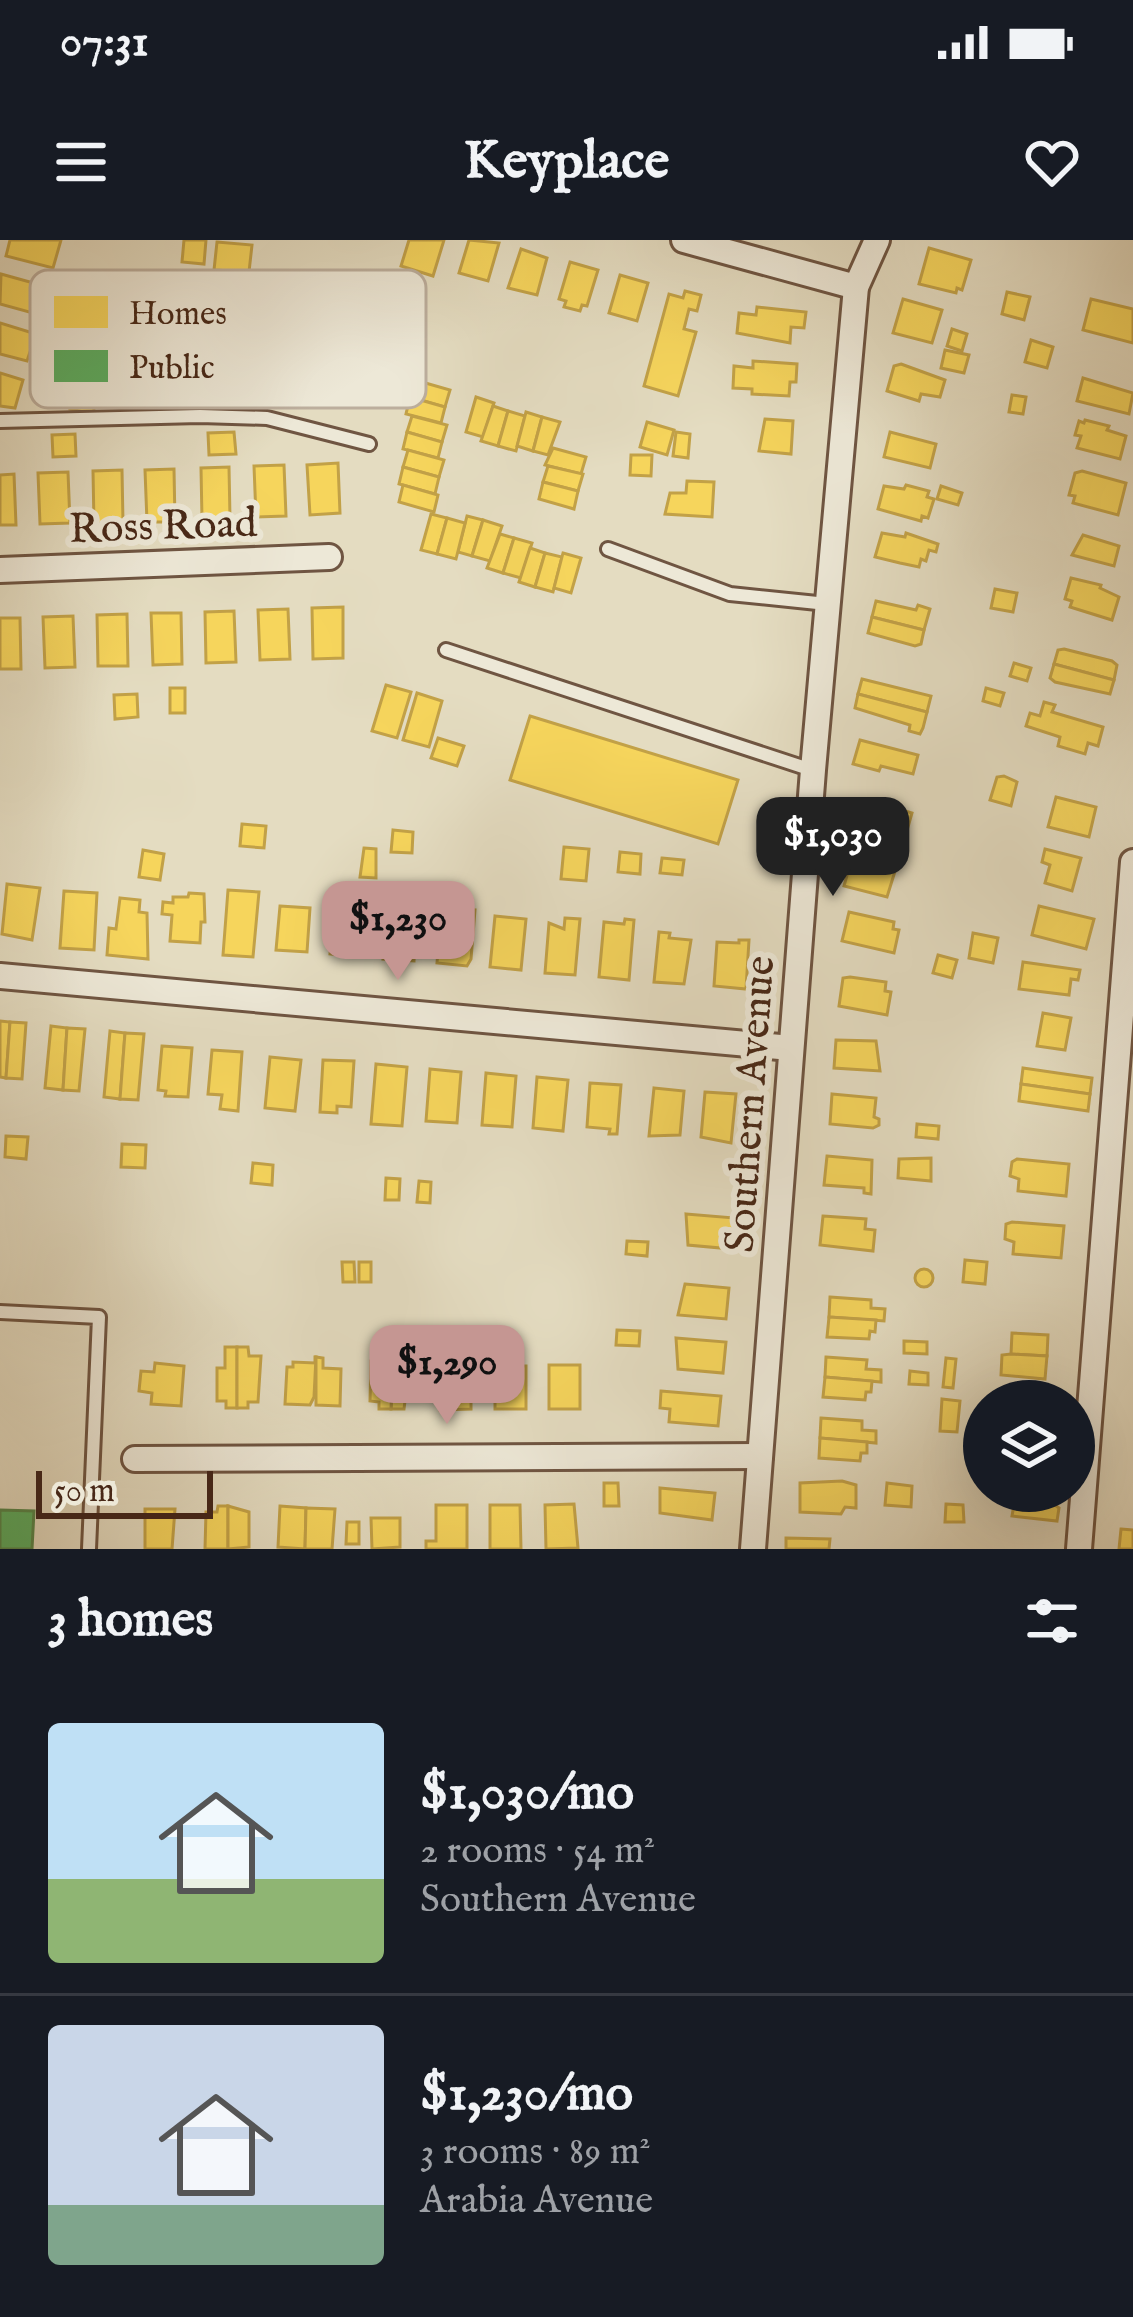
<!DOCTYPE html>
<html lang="en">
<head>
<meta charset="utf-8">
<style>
  body { margin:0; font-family:"IM FELL English",serif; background:#242831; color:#f1f3f6; height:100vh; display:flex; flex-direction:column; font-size:45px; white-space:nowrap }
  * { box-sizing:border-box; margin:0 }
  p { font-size:39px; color:#9ea1a6 }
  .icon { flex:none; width:66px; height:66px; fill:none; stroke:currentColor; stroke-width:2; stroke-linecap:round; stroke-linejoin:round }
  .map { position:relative; height:1309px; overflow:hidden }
  .panel { display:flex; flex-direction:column; background:#171b24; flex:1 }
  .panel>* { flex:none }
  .controls { position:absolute; left:963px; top:1140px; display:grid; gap:24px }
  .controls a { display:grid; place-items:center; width:132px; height:132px; border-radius:50%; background:#171b24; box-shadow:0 12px 48px #0002; font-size:60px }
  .scale { position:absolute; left:36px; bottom:30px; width:177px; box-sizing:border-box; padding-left:12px; border:6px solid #482817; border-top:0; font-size:33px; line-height:42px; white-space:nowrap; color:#482817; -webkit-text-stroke:9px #ede8d7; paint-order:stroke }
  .price { position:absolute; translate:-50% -102px; padding:0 27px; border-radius:24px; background:#c59692; color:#111; font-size:39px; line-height:78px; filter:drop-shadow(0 3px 6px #0008) }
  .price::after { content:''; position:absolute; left:50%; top:72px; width:36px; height:27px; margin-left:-18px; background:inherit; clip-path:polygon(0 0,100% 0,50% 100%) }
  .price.on { background:#222; color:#fff }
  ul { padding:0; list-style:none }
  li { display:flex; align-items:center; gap:36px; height:300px; padding:0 48px }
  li+li { border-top:3px solid #363941 }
  li span { display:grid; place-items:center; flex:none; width:336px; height:240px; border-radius:12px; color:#555 }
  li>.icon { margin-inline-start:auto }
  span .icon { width:144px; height:144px; fill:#fffc; stroke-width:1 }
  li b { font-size:51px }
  h2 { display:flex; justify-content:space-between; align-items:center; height:144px; padding:0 48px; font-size:51px }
  .status { display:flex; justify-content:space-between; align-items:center; height:84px; padding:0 60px; background:#171b24; direction:ltr }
  .status svg { height:33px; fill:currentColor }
  header { display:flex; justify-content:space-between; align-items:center; height:156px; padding:0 48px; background:#171b24; font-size:54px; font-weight:700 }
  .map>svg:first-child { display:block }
</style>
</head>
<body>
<div class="status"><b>07:31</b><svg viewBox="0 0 49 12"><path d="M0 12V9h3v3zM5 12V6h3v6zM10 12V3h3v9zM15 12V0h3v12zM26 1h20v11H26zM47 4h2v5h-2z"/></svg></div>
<header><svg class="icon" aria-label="menu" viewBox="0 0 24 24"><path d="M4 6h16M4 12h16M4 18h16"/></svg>Keyplace<svg class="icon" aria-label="heart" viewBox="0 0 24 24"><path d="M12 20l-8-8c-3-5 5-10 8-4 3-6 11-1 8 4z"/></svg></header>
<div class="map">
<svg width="1133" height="1309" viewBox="0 0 1133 1309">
  <rect width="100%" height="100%" fill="#e4dcc1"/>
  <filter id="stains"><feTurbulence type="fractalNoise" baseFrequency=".00167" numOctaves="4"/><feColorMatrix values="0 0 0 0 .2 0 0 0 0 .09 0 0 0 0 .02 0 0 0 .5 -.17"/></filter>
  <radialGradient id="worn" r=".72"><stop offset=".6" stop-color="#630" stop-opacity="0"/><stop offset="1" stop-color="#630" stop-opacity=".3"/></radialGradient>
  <g fill="#f6d55c" stroke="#c2a147" stroke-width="3">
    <path d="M10,0H61L53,28L6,16Z"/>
    <path d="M184,0H206L204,24L182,22Z"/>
    <path d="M409,0H444L433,36L401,26Z"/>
    <path d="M469,0L499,3L488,41L459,33Z"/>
    <path d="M217,2L252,5L249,32L214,30Z"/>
    <path d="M929,8L971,20L962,50L957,48L956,53L919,44Z"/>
    <path d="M521,9L547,18L537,55L508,48Z"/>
    <path d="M570,22L598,30L587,66L582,65L580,71L564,67L566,61L559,59Z"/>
    <path d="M1,34L48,47L40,75L0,64Z"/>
    <path d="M620,35L648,43L637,81L609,73Z"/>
    <path d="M685,51L701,55L697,71L689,69L684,89L696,92L678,156L644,146L669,54L683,58Z"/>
    <path d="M1007,52L1030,57L1024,80L1002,74Z"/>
    <path d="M903,59L942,70L932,103L893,93Z"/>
    <path d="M1091,59L1133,69V103L1083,90Z"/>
    <path d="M757,67L806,72L804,88L791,87L790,103L737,93L739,73L756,75Z"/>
    <path d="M0,83L36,94L27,121L0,114Z"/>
    <path d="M952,89L967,94L962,111L947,106Z"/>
    <path d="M1031,100L1053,107L1047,128L1025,122Z"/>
    <path d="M945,110L969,115L964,133L941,128Z"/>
    <path d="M753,121L797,124L796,142H790L789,156L752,154V149L733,148L734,126L753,128Z"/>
    <path d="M901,124L945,140L940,157L921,154L919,161L887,151L894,126Z"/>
    <path d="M0,133L23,140L15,168L0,166Z"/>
    <path d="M1083,138L1133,153L1129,174L1077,161Z"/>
    <path d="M415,140L450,150L445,167L410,157Z"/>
    <path d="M75,145L98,150L93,174L70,169Z"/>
    <path d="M1012,155L1026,157L1023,174L1009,172Z"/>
    <path d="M410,157L445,167L441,183L406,174Z"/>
    <path d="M476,157L494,163L483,197L466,192Z"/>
    <path d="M493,166L508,171L498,206L481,201Z"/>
    <path d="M508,171L525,176L516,211L498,206Z"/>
    <path d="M526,172L542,177L533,211L517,206Z"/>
    <path d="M412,176L447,185L442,202L407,192Z"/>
    <path d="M542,177L560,182L548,215L533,211Z"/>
    <path d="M765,179L793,181L791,214L759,211Z"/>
    <path d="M1085,180L1109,186L1107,190L1126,196L1120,219L1077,208L1081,196L1075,195L1079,181L1084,183Z"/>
    <path d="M647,182L674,190L667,215L640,207Z"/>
    <path d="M234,192L236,214L209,215L208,193Z"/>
    <path d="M407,192L442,202L438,218L403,209Z"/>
    <path d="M676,192L690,194L688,218L673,216Z"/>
    <path d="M890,192L936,204L930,228L884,217Z"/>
    <path d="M75,194L76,216L53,217L52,195Z"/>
    <path d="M553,208L586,217L581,234L545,225Z"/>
    <path d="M408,210L444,220L439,237L403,227Z"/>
    <path d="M631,215H652L651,236L630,235Z"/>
    <path d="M338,223L340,273L310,275L307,225Z"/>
    <path d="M284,225L286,276L256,277L254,226Z"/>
    <path d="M548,226L583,234L578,251L543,242Z"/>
    <path d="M229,227L230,278L202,279L201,228Z"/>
    <path d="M403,227L439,237L435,254L399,244Z"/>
    <path d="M174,229L175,282H147L145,230Z"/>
    <path d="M122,230L123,283L94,284L93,231Z"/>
    <path d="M1082,231L1126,243L1118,275L1073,263L1075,256L1069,255L1075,233Z"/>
    <path d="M68,232L70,283L40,284L38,233Z"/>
    <path d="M14,234L16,285H0V235Z"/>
    <path d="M687,241L714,242L712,277L665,274L670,253H686Z"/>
    <path d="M543,242L578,251L574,269L539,259Z"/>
    <path d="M403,245L438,255L434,272L399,262Z"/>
    <path d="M906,245L929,251L927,257L934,259L928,278L922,276L921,281L878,269L884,246L904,249Z"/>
    <path d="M941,246L962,253L958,265L937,259Z"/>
    <path d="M431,274L447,278L437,314L421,310Z"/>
    <path d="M467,276L483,280L472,316L458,312Z"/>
    <path d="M447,278L465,283L456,319L437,314Z"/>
    <path d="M483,280L502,286L490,321L472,316Z"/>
    <path d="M882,293L905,297L906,293L938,304L936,312L929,310L926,321L921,319L919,327L900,323L875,317Z"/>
    <path d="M500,294L514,298L503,333L487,328Z"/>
    <path d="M1083,295L1119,306L1114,326L1072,315Z"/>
    <path d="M514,298L532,303L521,338L503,333Z"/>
    <path d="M530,308L545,313L535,347L519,342Z"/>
    <path d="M545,313L562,317L553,352L535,347Z"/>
    <path d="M563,313L581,318L571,353L554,348Z"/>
    <path d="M1071,338L1101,345L1100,348L1119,357L1112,380L1070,367L1072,361L1065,359Z"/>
    <path d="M995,349L1017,353L1013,372L991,368Z"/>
    <path d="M876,361L916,370L918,365L930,369L924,390L872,377Z"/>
    <path d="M343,367V418L313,419L312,368Z"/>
    <path d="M288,369L290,419L260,420L258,370Z"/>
    <path d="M234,371L236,422L206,423L205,372Z"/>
    <path d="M151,373H181L182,424L153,425Z"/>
    <path d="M127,374L128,426H98L97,375Z"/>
    <path d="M73,376L75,427L45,428L43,377Z"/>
    <path d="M872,377L924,390L921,404L915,406L868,393Z"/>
    <path d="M0,378H20L21,429H0Z"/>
    <path d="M1064,409L1112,421L1117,425L1114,440L1054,424L1058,410Z"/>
    <path d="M1014,423L1031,428L1027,441L1010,436Z"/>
    <path d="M1054,424L1114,440L1110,454L1055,442L1050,438Z"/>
    <path d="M862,439L931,456L927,472L858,454Z"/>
    <path d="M386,445L411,452L397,498L372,491Z"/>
    <rect x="170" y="448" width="15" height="25"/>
    <path d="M986,448L1004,453L1000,466L983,461Z"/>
    <path d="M417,453L442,461L429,507L403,500Z"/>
    <path d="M137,454L138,477L115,479L114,455Z"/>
    <path d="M858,454L927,472L923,488L920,494L909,491L910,485L855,468Z"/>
    <path d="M1044,462L1055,465L1052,472L1103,487L1098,506L1088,503L1085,514L1058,506L1060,497L1026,486L1030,473L1040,476Z"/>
    <path d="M530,476L738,540L718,604L510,540Z"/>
    <path d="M438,498L464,506L457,526L431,518Z"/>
    <path d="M860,500L918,515L913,534L881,526L879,531L853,524Z"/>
    <path d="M1004,536L1017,542L1011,566L990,560L997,537Z"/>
    <path d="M1056,557L1096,567L1089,597L1048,587Z"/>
    <path d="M876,562L912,573L904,601L847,588L854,564L875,567Z"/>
    <path d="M242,584L266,586L264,608L240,606Z"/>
    <path d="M393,590L413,592L412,613L391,612Z"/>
    <path d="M564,607L589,609L586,641L561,639Z"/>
    <path d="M364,608L376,609V638L360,637Z"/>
    <path d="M1045,609L1081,618L1072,651L1045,643L1050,625L1042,622Z"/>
    <path d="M143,610L164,614L160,640L139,637Z"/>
    <path d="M620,612L641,614L640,634L618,632Z"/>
    <path d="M852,617L896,628L887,657L844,646Z"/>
    <path d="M662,618L684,620L682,635L660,633Z"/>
    <path d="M7,644L40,648L32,700L2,694Z"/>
    <path d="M228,650L259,652L253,717L223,715Z"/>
    <path d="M64,651L97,653L94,710L60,708Z"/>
    <path d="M189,653L204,654L205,682H201L200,703L170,701L172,675L162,674L163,662L173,663V657H188Z"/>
    <path d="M120,658L140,660L139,672L147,673L148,719L107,715L109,688L116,689Z"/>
    <path d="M335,661L365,664L360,717L330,714Z"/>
    <path d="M280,666L310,668L307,712L276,710Z"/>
    <path d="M401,666L418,668V700H415L414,721L383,719L387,675L400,676Z"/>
    <path d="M1039,666L1094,679L1086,709L1032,695Z"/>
    <path d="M457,669L475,670L471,719L467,726L437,723L441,674L457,680Z"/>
    <path d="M849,672L894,682L893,689L899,690L894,713L842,701Z"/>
    <path d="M495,676L526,679L521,730L490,727Z"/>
    <path d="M565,678L580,679L575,735L545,733L549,683L564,689Z"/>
    <path d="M625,679L634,680L629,740L599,737L604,682L624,684Z"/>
    <path d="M659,692L670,693L669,698L691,700L684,744L654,742Z"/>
    <path d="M973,693L998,698L993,723L969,718Z"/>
    <path d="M739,700H749L746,749L714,746L717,702L739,703Z"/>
    <path d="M938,715L957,720L952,738L933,733Z"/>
    <path d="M1023,722L1080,730L1078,740L1071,739L1069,755L1019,749Z"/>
    <path d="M850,737L886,742L885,751L891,752L887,775L839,766L843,738Z"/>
    <path d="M1043,773L1071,778L1065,810L1037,806Z"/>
    <path d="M0,781L10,782L6,838L0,837Z"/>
    <path d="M10,782L26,783L22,839L6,838Z"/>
    <path d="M51,786L67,788L63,850L45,848Z"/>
    <path d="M67,788L85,789L79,851L63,850Z"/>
    <path d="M110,791L125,793L120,859L104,857Z"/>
    <path d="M125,793L144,794L138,860L120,859Z"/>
    <path d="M836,800L876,801L880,831L834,828Z"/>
    <path d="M162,806L192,808L188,857L165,856L166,851L158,850Z"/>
    <path d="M212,810L242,812L238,871L220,869L222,855L208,854Z"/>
    <path d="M270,817L301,820L295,871L265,868Z"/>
    <path d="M323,820L354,821L351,867L337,866V873L320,872Z"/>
    <path d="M376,824L407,827L402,886L371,884Z"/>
    <path d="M1023,828L1092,838L1090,854L1021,844Z"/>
    <path d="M430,829L461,832L457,883L426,881Z"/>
    <path d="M486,833L516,836L512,887L482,885Z"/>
    <path d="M537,837L568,840L563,891L533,888Z"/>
    <path d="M590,843L621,845L617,894H609L610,889L587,887Z"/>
    <path d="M1021,844L1090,854L1088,871L1019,861Z"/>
    <path d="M654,848L684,851L680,895L649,896Z"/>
    <path d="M705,852L736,854L731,903L701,897Z"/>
    <path d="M832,854L876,858L874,877L879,879V885L873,888L830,884Z"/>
    <path d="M917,884L939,886L938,899L916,897Z"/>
    <path d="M6,896L28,897L26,919L5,917Z"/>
    <path d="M122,904L146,905L145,928L121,927Z"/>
    <path d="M827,916L872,920L871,954L864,953V948L824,945Z"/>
    <path d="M931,918V941L898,938L899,919Z"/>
    <path d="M1017,919L1069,924L1066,956L1018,951L1019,939L1010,936L1012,922Z"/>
    <path d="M253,923L273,925L272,945L251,943Z"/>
    <path d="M386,938L400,939L399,960H385Z"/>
    <path d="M419,941L431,942L430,963L417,962Z"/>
    <path d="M686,974L735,978L732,1009L688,1005Z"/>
    <path d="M823,976L866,979L865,989L875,990L873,1011L820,1005Z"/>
    <path d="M1012,982L1064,986L1061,1018L1013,1014L1014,1002L1005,999L1006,984Z"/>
    <path d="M627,1001L648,1002L647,1016L626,1014Z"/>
    <path d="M965,1020L987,1022L985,1044L963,1042Z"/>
    <path d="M342,1022H354L355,1042H343Z"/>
    <rect x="359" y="1022" width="12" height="20"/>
    <circle cx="924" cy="1038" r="9"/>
    <path d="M685,1044L729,1048L726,1079L678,1075Z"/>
    <path d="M830,1057L871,1060V1068L885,1069L884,1081L829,1077Z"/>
    <path d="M829,1077L876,1080L875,1092L870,1091L869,1099L827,1097Z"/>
    <path d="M617,1090L640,1091L639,1106L616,1105Z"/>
    <path d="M1012,1093L1048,1095L1047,1116L1011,1114Z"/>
    <path d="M676,1098L726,1102L723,1133L678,1129Z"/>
    <path d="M904,1101L927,1102V1114L904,1113Z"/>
    <path d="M225,1107H237V1168H226V1161H217V1128H225Z"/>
    <path d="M237,1107H248L249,1116H261L258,1162H248V1168H237Z"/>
    <path d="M404,1107L405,1119H411V1161H405L404,1169H391L394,1108Z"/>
    <path d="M379,1114H390L393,1119L391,1169H379V1162L370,1161L371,1121H379Z"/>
    <path d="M1011,1114L1047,1116L1045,1139L1001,1135L1002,1115Z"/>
    <path d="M440,1115H471V1169L440,1170Z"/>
    <path d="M315,1117H316L314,1157L310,1165L285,1164L287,1127H293V1122L315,1123Z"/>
    <path d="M316,1117L323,1118V1128L341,1129L340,1166L316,1165Z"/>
    <path d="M495,1117H511V1126H526V1169H495Z"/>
    <path d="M826,1117L867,1120L866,1129L881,1130V1142L825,1137Z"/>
    <path d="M946,1118L956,1119L953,1148L943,1147Z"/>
    <path d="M155,1123L184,1126L181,1166L151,1164L152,1153L139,1151L141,1131L154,1132Z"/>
    <rect x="549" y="1125" width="31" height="44"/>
    <path d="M910,1131L928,1133V1145L909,1144Z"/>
    <path d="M825,1137L872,1141L871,1152H866L865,1160L823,1157Z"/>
    <path d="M661,1151L721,1156L718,1186L669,1182L670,1169L660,1168Z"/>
    <path d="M942,1159L960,1161L957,1192L940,1191Z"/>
    <path d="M821,1178L862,1181V1190L876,1191V1203L820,1198Z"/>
    <path d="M820,1198L867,1202V1213H861L860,1221L819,1218Z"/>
    <path d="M842,1241L856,1245V1268L845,1267L841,1274L800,1272V1243Z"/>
    <path d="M604,1243H618L619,1266H604Z"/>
    <path d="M887,1243L912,1246L911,1267L885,1265Z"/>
    <path d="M660,1248L715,1253L712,1280L660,1273Z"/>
    <path d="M1015,1259L1055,1265L1059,1268L1057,1281L1012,1276Z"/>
    <path d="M574,1264L578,1308L546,1309L545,1265Z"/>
    <path d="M946,1264L963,1265L964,1282H945Z"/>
    <path d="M436,1265H467V1309H426V1301H436Z"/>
    <path d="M490,1265H520L521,1309H490Z"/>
    <path d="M218,1266H228V1309H205L206,1272H217Z"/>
    <path d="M228,1266L249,1272V1307L228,1309Z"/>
    <path d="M280,1266L306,1268L305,1309L278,1307Z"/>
    <path d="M306,1268L335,1269L332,1309H305Z"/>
    <path d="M145,1269H175L172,1309H145Z"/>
    <path d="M371,1278H400V1307L372,1309Z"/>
    <path d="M347,1282H359V1304H346Z"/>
    <path d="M1121,1289L1133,1290V1309H1119Z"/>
    <path d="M786,1298L830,1299L829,1309H786Z"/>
  </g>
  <path fill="#5aae61" stroke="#55864b" stroke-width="3" d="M0,1270L34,1271L32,1309H0Z"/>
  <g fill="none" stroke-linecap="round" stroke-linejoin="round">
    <g stroke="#6f5542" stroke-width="18">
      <g id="lane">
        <path d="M0,181L200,176L267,178L369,204"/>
        <path d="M608,309L730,354L827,364"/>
        <path d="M446,410L812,530"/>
        <path d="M0,1072L99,1077L89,1309"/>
      </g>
    </g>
    <g stroke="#6f5542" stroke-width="30">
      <g id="street">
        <path d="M684,0L856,47"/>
        <path d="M0,330L329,317"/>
        <path d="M0,736L791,808"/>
        <path d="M135,1219L760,1216"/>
        <path d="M753,1309L813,530L856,47L877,0"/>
        <path d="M1079,1309L1133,622"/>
      </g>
    </g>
    <use href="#lane" stroke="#ede8d7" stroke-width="12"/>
    <use href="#street" stroke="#ede8d7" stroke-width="24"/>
  </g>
  <g text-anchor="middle" stroke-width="12" stroke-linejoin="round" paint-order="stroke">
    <g font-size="42" fill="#482817" stroke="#ede8d7">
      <text transform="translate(163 284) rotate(-2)" y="15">Ross Road</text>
      <text transform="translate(748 864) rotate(-86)" y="15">Southern Avenue</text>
    </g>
  </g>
  <rect x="30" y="30" width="396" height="138" rx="18" fill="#ede8d7" stroke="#bcae9d" stroke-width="3"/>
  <rect x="54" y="56" width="54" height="32" fill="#f6d55c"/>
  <rect x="54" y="110" width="54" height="32" fill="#5aae61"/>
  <g font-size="33" fill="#482817">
    <text x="129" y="84">Homes</text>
    <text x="129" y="138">Public</text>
  </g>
  <rect width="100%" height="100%" filter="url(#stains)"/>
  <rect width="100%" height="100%" fill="url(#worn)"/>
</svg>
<div class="controls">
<a><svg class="icon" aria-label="layers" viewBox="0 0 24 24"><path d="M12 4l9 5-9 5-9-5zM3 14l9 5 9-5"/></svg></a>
</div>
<div class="scale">50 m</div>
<b class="price on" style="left:833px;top:659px">$1,030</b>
<b class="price" style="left:398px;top:743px">$1,230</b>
<b class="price" style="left:447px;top:1187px">$1,290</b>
</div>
<section class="panel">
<h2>3 homes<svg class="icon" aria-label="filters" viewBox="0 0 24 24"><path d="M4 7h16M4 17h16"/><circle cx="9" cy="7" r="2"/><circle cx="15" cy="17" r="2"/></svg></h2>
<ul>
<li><span style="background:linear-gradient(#bfe0f5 65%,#8fb573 0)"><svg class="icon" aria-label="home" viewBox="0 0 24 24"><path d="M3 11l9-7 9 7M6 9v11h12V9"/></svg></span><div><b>$1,030/mo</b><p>2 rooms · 54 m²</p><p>Southern Avenue</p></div></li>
<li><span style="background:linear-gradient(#c9d6e8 75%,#7fa58c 0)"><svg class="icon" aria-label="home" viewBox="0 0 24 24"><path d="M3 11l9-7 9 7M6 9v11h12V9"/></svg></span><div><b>$1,230/mo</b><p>3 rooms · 89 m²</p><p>Arabia Avenue</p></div></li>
</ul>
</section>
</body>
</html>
